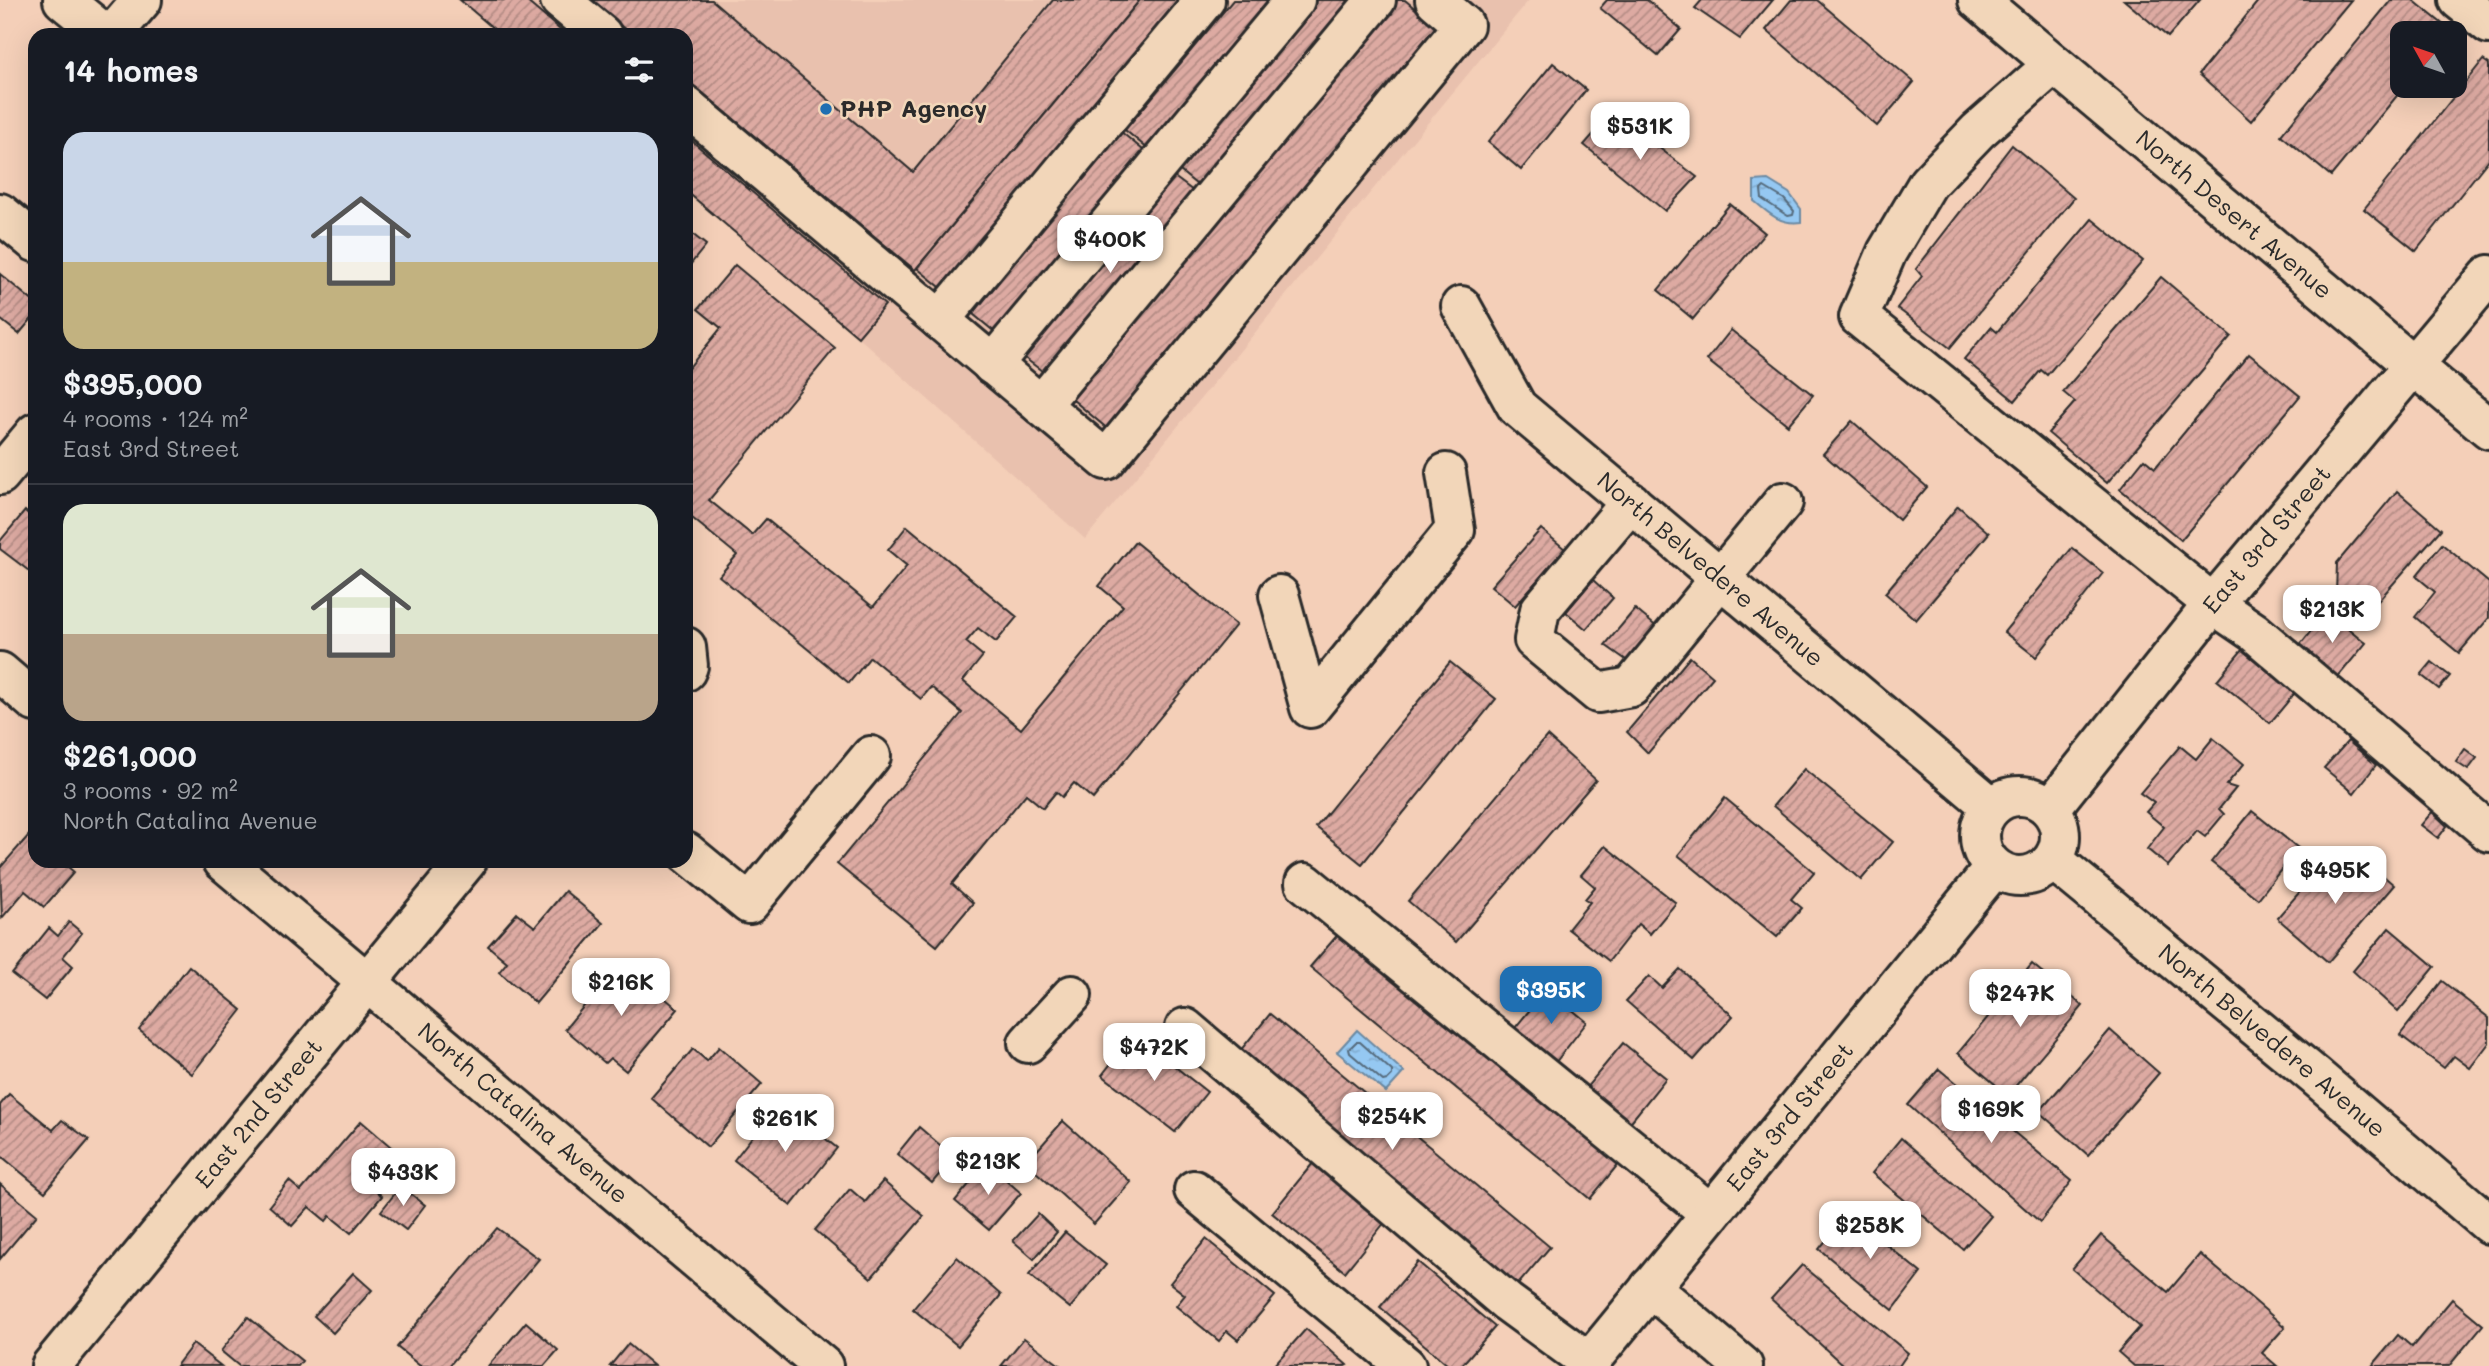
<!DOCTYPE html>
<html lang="en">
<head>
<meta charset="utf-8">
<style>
  body { margin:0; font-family:Mali,sans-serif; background:#20242c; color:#f1f3f6; height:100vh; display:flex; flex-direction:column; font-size:26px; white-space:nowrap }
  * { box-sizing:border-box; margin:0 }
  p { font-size:23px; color:#9ea1a6 }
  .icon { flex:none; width:38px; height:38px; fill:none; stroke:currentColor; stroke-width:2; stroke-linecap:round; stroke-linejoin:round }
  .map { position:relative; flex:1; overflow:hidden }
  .panel { position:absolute; left:28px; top:28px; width:665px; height:840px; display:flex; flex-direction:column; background:#171b24; border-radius:21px; box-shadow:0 7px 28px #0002 }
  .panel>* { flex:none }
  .needle { width:46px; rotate:310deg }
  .fabs { position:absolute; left:2390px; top:21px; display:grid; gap:14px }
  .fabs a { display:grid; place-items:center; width:77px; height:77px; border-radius:14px; background:#171b24; box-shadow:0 7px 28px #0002; font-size:35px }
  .price { position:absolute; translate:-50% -60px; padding:0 16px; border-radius:14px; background:#fff; color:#222; font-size:23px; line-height:46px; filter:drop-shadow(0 2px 4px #0008) }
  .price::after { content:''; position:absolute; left:50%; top:42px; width:21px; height:16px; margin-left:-10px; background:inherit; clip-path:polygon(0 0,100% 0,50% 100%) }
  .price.active { background:#1f6fb2; color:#fff }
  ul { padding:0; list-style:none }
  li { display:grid; align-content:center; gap:14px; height:371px; padding:0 35px }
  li+li { border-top:2px solid #363941 }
  li span { display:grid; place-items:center; height:217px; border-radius:21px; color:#555 }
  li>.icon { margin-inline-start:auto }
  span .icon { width:126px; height:126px; fill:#fffc; stroke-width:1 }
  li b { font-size:30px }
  h2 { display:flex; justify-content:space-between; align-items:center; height:84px; padding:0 35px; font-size:30px }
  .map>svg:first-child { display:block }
</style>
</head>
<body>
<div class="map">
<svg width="2489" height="1366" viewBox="0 0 2489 1366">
  <defs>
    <pattern id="water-ripples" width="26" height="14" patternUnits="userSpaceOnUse" patternTransform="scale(1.75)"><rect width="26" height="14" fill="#95c8f2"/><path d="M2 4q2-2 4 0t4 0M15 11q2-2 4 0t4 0" fill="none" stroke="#81acd0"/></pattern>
    <pattern id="building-hatch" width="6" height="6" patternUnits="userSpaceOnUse" patternTransform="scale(1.75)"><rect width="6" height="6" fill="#ddaaa2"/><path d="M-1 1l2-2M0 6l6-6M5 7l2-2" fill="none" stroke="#b38b84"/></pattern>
  </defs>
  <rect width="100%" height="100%" fill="#f4cfb8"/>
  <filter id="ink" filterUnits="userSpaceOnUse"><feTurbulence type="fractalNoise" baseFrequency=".0143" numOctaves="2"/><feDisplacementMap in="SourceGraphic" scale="14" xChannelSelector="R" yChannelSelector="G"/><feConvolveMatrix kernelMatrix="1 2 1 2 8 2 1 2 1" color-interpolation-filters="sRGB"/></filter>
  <g filter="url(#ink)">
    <path fill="#e9c1ae" d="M460,0H1529L1085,539L858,337L686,191V35H501Z"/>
    <g fill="url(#water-ripples)" stroke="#6b89a2" stroke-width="2">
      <path d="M1768,180L1789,193L1801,209V222C1781,225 1769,214 1754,201V181Z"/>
      <path d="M1357,1030L1404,1072L1386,1092L1337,1052Z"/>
    </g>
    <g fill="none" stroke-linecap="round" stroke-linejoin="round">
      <g stroke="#556a7b" stroke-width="2">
        <path d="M1764,187L1784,199L1794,211L1793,215L1788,216L1762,199L1761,190Z"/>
        <path d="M1356,1042H1360L1392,1071V1075L1387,1080L1383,1081L1350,1053L1349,1049Z"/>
      </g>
    </g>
    <g fill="url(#building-hatch)" stroke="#2b2b2b" stroke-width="2">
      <path d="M460,0H525L566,35H501Z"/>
      <path d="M590,0H712L913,172L1053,0H1140L915,270L686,79V35H632Z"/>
      <path d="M1140,0H1189L945,291L917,268Z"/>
      <path d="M1233,0H1282L1154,154L1125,130Z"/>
      <path d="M1313,0H1367L1207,193L1174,166Z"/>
      <path d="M1393,0H1405L1440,30L1109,430L1066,394Z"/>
      <path d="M1607,0H1647L1681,29L1658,56L1600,8Z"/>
      <path d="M1702,0H1773L1740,39L1695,8Z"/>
      <path d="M1791,0H1817L1914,82L1877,126L1766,30Z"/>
      <path d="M2124,0H2200L2168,37Z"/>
      <path d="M2259,0H2351L2251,121L2199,74Z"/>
      <path d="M2391,0H2413L2450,30L2448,33H2403V86H2405L2331,176L2281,135Z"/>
      <path d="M2483,60L2489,64V159L2416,251L2364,209Z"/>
      <path d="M1553,63L1586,90L1521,170L1488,142Z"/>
      <path d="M1613,112L1697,177L1665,211L1584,145Z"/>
      <path d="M1120,131L1149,155L1002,338L973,314Z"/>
      <path d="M686,136L885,305L858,337L686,191Z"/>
      <path d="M2012,145L2074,198L1950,348L1897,308L1922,276L1916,269Z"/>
      <path d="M1169,173L1201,197L1050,377L1018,353Z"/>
      <path d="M1730,204L1765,233L1693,319L1658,290Z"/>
      <path d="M2092,219L2143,261L2047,375L2041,370L2015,401L1964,359L1991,327L1997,332Z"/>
      <path d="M686,229L706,245L686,270Z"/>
      <path d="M735,265L835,348L709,500L752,535L766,519L873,607L907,566L888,550L907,526L1017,617L996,642L978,628L966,642L983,656L963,681L1021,729L1123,606L1099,586L1135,542L1236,625L1093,799L1074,783L1062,797L1056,792L1043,808L1026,794L952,884L973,903L937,946L837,864L962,713L931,687L921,699L870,657L849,683L719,576L737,555L686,513V371L721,328L698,309Z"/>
      <path d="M0,274L35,303V315L19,334L0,319Z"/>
      <path d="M2161,277L2231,336L2107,483L2048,433L2075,402L2063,392Z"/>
      <path d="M1731,330L1813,395L1788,425L1707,360Z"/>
      <path d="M2249,354L2300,396L2181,540L2120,489L2144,459L2155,468Z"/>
      <path d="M1852,421L1927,487L1899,520L1823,454Z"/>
      <path d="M2397,491L2441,529L2364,617L2336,594L2337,563Z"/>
      <path d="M1958,506L1989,533L1916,620L1885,593Z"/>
      <path d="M25,511L35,520V572L33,574L0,549V541Z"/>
      <path d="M1541,529L1565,549L1515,606L1491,586Z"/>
      <path d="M2442,544L2489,583V618L2459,653L2415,617L2435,592L2416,576Z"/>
      <path d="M2072,548L2103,573L2036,657L2004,632Z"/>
      <path d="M1593,580L1613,598L1586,629L1566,612Z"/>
      <path d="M1635,609L1658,628L1629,662L1605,645Z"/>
      <path d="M2327,611L2366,643L2337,678L2298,647Z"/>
      <path d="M2242,650L2295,693L2270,723L2217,680Z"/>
      <path d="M1690,657L1713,677L1648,753L1627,732Z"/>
      <path d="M1450,662L1496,699L1362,864L1316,827Z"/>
      <path d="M2432,662L2450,676L2439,689L2421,675Z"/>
      <path d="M1547,736L1596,780L1456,942L1408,901Z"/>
      <path d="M2213,738L2244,764L2226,785L2236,788L2219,809L2224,814L2205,837L2197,831L2168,866L2147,849L2164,827L2146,812L2154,803L2140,793L2180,746L2196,759Z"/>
      <path d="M2348,741L2376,765L2354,793L2324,768Z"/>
      <path d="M2465,749L2477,758L2468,770L2456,762Z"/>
      <path d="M1804,769L1893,842L1861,880L1773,806Z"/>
      <path d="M1725,798L1814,872L1791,899L1802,908L1777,937L1678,855Z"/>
      <path d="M2252,811L2298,848L2258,899L2211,862Z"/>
      <path d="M2432,812L2447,826L2438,838L2421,825Z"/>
      <path d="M30,834L35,838V861H61L74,872L44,907L25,891L2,918L0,868Z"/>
      <path d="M1605,846L1676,903L1650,934L1638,924L1609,961L1568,929L1590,902L1585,899L1595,887L1581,875Z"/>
      <path d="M2357,853L2394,885L2328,962L2277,918L2318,871L2332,883Z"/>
      <path d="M565,891L603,923L536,1003L499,972L507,962L488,946L517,913L535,927Z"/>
      <path d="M69,922L82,933L63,957L73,966L45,1000L12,974L49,928L58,936Z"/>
      <path d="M1347,924L1625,1156L1590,1199L1310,967Z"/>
      <path d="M2389,928L2435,967L2398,1012L2353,971Z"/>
      <path d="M621,961L678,1009L626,1071L610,1058L605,1063L565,1029Z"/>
      <path d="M2032,964L2083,1006L2008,1095L1958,1053Z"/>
      <path d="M189,966L242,1010L192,1074L139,1030Z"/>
      <path d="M1680,969L1733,1016L1694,1060L1626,1001L1649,976L1662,988Z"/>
      <path d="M2442,981L2489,1018V1043L2470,1068L2454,1056L2444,1068L2400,1035Z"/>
      <path d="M1547,989L1587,1022L1555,1063L1514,1029Z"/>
      <path d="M1270,1014L1550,1247L1514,1289L1235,1057Z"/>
      <path d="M2110,1030L2159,1073L2088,1155L2039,1112Z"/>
      <path d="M1134,1034L1207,1092L1175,1132L1102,1075Z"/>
      <path d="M1623,1043L1666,1078L1629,1124L1585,1089Z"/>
      <path d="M719,1047L762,1084L708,1147L651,1098L693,1049L707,1061Z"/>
      <path d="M1939,1069L2072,1181L2040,1222L1908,1105Z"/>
      <path d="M9,1094L53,1130L62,1120L89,1140L45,1192L0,1155V1105Z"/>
      <path d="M779,1102L837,1148L791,1206L734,1160Z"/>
      <path d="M361,1121L397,1152L370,1185L382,1196L351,1233L330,1216L326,1221L309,1207L292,1226L269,1206L289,1181L301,1191Z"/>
      <path d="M1063,1121L1131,1182L1094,1224L1026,1163Z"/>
      <path d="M919,1127L954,1157L932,1183L897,1154Z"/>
      <path d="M1901,1138L1991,1216L1963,1249L1872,1173Z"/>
      <path d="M987,1163L1021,1193L989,1230L955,1201Z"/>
      <path d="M1313,1163L1385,1222L1345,1272L1272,1213Z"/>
      <path d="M883,1181L924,1216L871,1278L815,1230L850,1189L865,1202Z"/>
      <path d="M0,1184L37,1215L0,1259Z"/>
      <path d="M401,1186L425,1205L406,1230L381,1211Z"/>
      <path d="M1848,1213L1921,1273L1893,1310L1819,1249Z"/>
      <path d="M1038,1214L1057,1232L1034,1259L1013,1241Z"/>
      <path d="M497,1228L539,1259L449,1366H420L397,1347Z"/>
      <path d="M1065,1232L1106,1265L1070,1308L1029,1275Z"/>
      <path d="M2101,1235L2168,1292L2200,1254L2285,1327L2262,1353L2277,1366H2134L2118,1352L2140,1327L2072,1269Z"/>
      <path d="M1206,1239L1275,1296L1238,1340L1227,1331L1219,1341L1176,1306L1185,1295L1170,1283Z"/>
      <path d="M957,1257L1001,1295L958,1346L913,1309Z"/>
      <path d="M1418,1262L1495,1327L1461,1366H1449L1380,1307Z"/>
      <path d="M1802,1265L1908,1353L1899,1366H1844L1771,1299Z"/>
      <path d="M353,1273L372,1290L333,1333L314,1316Z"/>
      <path d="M2452,1299L2483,1325L2449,1366H2372L2398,1335L2412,1347Z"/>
      <path d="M248,1317L302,1361L298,1366H239L221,1351Z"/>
      <path d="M526,1322L558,1350L544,1366H488Z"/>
      <path d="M1306,1329L1347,1365L1345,1366H1273Z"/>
      <path d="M1024,1338L1061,1366H1001Z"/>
      <path d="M193,1344L221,1366H176Z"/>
      <path d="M628,1344L654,1366H610Z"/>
    </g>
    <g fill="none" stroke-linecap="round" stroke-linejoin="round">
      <g stroke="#2b2b2b" stroke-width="44">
        <g id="minor">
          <path d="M63,0L106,35"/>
          <path d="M560,0L602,35"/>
          <path id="s1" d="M1978,0L2489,429"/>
          <path d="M2459,0L2489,24"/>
          <path d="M112,35L142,0"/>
          <path d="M2054,64L1978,131L1928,183L1887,252L1859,317L2213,604L2254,632L2489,832"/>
          <path d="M686,106L1106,460L1464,25L1435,0"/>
          <path d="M0,213L35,242"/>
          <path id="s2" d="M1461,306L1517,407L1992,807"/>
          <path d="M940,320L1205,0"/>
          <path d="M992,365L1295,0"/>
          <path d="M1041,405L1376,0"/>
          <path d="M0,475L35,433"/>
          <path d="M1631,502L1540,610L1534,640L1598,693L1631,687L1783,502"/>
          <path d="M1279,595L1310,708L1455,530L1446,473"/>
          <path d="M686,647L688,666L686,671"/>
          <path d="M0,672L35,702"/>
          <circle cx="2020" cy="836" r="40"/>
          <path id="s3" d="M2050,809L2213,604L2489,275"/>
          <path d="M686,852L749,904L871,756"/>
          <path id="s4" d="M2053,860L2314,1075L2489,1224"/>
          <path id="s5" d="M223,861L823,1366"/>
          <path d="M1305,883L1710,1213"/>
          <path d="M1185,1028L1507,1302L1589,1362"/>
          <path d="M1028,1043L1072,995"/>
          <path d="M1194,1190L1406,1366"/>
          <path d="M1650,1287L1743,1366"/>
          <path id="s6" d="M51,1366L467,861"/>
          <path id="s7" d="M1586,1366L1994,868"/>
        </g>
      </g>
      <use href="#minor" stroke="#f2d6b9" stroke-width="38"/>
    </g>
  </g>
  <circle fill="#1f6fb2" stroke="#f2d6b9" stroke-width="2.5" cx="826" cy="109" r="7"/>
  <g text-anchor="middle" stroke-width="5" stroke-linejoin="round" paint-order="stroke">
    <g font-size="24" font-weight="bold" fill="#2b2b2b" stroke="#f2d6b9" text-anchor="start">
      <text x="840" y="117">PHP Agency</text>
    </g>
    <g font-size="24" fill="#2b2b2b" stroke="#f2d6b9">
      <text dy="8" stroke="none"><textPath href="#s1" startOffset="334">North Desert Avenue</textPath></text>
      <text dy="8" stroke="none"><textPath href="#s3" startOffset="346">East 3rd Street</textPath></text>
      <text dy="8" stroke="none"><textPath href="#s2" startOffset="368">North Belvedere Avenue</textPath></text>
      <text dy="8" stroke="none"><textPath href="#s4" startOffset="284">North Belvedere Avenue</textPath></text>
      <text dy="8" stroke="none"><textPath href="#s6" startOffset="327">East 2nd Street</textPath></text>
      <text dy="8" stroke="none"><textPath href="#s5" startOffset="392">North Catalina Avenue</textPath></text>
      <text dy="8" stroke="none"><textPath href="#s7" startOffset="322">East 3rd Street</textPath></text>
    </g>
  </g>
</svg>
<div class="fabs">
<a><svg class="needle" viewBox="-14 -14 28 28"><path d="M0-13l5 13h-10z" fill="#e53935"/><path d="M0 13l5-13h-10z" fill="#9ea1a6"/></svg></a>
</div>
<b class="price" style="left:1640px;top:162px">$531K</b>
<b class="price" style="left:1110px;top:275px">$400K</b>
<b class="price" style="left:2332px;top:645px">$213K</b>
<b class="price" style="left:2335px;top:906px">$495K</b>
<b class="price" style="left:621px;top:1018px">$216K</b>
<b class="price active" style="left:1551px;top:1026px">$395K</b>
<b class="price" style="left:2020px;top:1029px">$247K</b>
<b class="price" style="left:1154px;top:1083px">$472K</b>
<b class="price" style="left:1991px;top:1145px">$169K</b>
<b class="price" style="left:1392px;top:1152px">$254K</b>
<b class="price" style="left:785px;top:1154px">$261K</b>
<b class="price" style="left:988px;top:1197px">$213K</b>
<b class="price" style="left:403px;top:1208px">$433K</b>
<b class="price" style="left:1870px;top:1261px">$258K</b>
<section class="panel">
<h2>14 homes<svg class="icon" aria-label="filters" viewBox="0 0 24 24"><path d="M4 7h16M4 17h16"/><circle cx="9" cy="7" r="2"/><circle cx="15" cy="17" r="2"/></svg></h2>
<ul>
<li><span style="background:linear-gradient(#c9d6e8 60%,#c2b280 0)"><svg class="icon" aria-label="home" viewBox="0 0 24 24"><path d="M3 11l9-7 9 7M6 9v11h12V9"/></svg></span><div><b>$395,000</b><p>4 rooms · 124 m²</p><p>East 3rd Street</p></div></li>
<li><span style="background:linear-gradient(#dfe7d0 60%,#b9a48a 0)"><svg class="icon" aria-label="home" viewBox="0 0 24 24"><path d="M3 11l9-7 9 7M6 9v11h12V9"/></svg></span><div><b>$261,000</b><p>3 rooms · 92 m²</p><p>North Catalina Avenue</p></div></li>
</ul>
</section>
</div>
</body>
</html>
